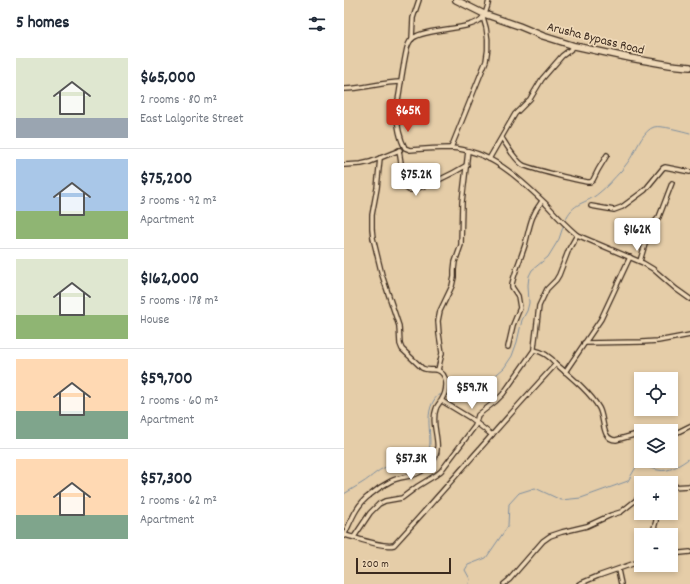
<!DOCTYPE html>
<html lang="en">
<head>
<meta charset="utf-8">
<style>
  body { margin:0; font-family:Dekko,sans-serif; background:#f6f6f7; color:#1f2937; height:100vh; display:flex; flex-direction:column; font-size:15px; white-space:nowrap }
  * { box-sizing:border-box; margin:0 }
  p { font-size:13px; color:#747a83 }
  .icon { flex:none; width:22px; height:22px; fill:none; stroke:currentColor; stroke-width:2; stroke-linecap:round; stroke-linejoin:round }
  .map { position:relative; flex:1; overflow:hidden }
  .sheet { display:flex; flex-direction:column; background:#fff; width:344px }
  .sheet>* { flex:none }
  .tools { position:absolute; left:290px; top:372px; display:grid; gap:8px }
  .tools a { display:grid; place-items:center; width:44px; height:44px; border-radius:0px; background:#fff; box-shadow:0 2px 6px #0003; font-size:20px }
  .scale { position:absolute; left:12px; bottom:10px; width:95px; box-sizing:border-box; padding-left:4px; border:2px solid #3b2a1e; border-top:0; font-size:11px; line-height:14px; white-space:nowrap; color:#3b2a1e; -webkit-text-stroke:3px #efd9b8; paint-order:stroke }
  .price { position:absolute; translate:-50% -34px; padding:0 9px; border-radius:4px; background:#fff; color:#222; font-size:13px; line-height:26px; filter:drop-shadow(0 1px 2px #0008) }
  .price::after { content:''; position:absolute; left:50%; top:24px; width:12px; height:9px; margin-left:-6px; background:inherit; clip-path:polygon(0 0,100% 0,50% 100%) }
  .price.current { background:#c8321e; color:#fff }
  ul { padding:0; list-style:none }
  li { display:flex; align-items:center; gap:12px; height:100px; padding:0 16px }
  li+li { border-top:1px solid #e0e1e3 }
  li span { display:grid; place-items:center; flex:none; width:112px; height:80px; border-radius:0px; color:#555 }
  li>.icon { margin-inline-start:auto }
  span .icon { width:48px; height:48px; fill:#fffc; stroke-width:1 }
  li b { font-size:17px }
  h2 { display:flex; justify-content:space-between; align-items:center; height:48px; padding:0 16px; font-size:17px }
  main { display:flex; flex:1; min-height:0 }
  .map>svg:first-child { display:block }
</style>
</head>
<body>
<main>
<section class="sheet">
<h2>5 homes<svg class="icon" aria-label="filters" viewBox="0 0 24 24"><path d="M4 7h16M4 17h16"/><circle cx="9" cy="7" r="2"/><circle cx="15" cy="17" r="2"/></svg></h2>
<ul>
<li><span style="background:linear-gradient(#dfe7d0 75%,#9aa5b1 0)"><svg class="icon" aria-label="home" viewBox="0 0 24 24"><path d="M3 11l9-7 9 7M6 9v11h12V9"/></svg></span><div><b>$65,000</b><p>2 rooms · 80 m²</p><p>East Lalgorite Street</p></div></li>
<li><span style="background:linear-gradient(#a9c7e8 65%,#8fb573 0)"><svg class="icon" aria-label="home" viewBox="0 0 24 24"><path d="M3 11l9-7 9 7M6 9v11h12V9"/></svg></span><div><b>$75,200</b><p>3 rooms · 92 m²</p><p>Apartment</p></div></li>
<li><span style="background:linear-gradient(#dfe7d0 70%,#8fb573 0)"><svg class="icon" aria-label="home" viewBox="0 0 24 24"><path d="M3 11l9-7 9 7M6 9v11h12V9"/></svg></span><div><b>$162,000</b><p>5 rooms · 178 m²</p><p>House</p></div></li>
<li><span style="background:linear-gradient(#ffd9b3 65%,#7fa58c 0)"><svg class="icon" aria-label="home" viewBox="0 0 24 24"><path d="M3 11l9-7 9 7M6 9v11h12V9"/></svg></span><div><b>$59,700</b><p>2 rooms · 60 m²</p><p>Apartment</p></div></li>
<li><span style="background:linear-gradient(#ffd9b3 70%,#7fa58c 0)"><svg class="icon" aria-label="home" viewBox="0 0 24 24"><path d="M3 11l9-7 9 7M6 9v11h12V9"/></svg></span><div><b>$57,300</b><p>2 rooms · 62 m²</p><p>Apartment</p></div></li>
</ul>
</section>
<div class="map">
<svg width="346" height="584" viewBox="0 0 346 584">
  <rect width="100%" height="100%" fill="#e5cda8"/>
  <filter id="ink" filterUnits="userSpaceOnUse"><feTurbulence type="fractalNoise" baseFrequency=".025" numOctaves="2"/><feDisplacementMap in="SourceGraphic" scale="8" xChannelSelector="R" yChannelSelector="G"/><feConvolveMatrix kernelMatrix="1 2 1 2 8 2 1 2 1" color-interpolation-filters="sRGB"/></filter>
  <g filter="url(#ink)">
    <g fill="none" stroke-linecap="round" stroke-linejoin="round">
      <g stroke="#7f8f9f" stroke-width="1">
        <path d="M221,221C229,201 241,205 255,193C263,187 270,178 277,171C281,166 286,160 289,154C294,146 300,130 310,127C317,125 338,131 346,133"/>
        <path d="M101,395L117,396L127,393L140,385L160,368L168,356L173,342L178,320L183,311L185,303L184,285L185,276L188,270L204,257L215,239L220,224"/>
        <path d="M0,494C6,490 12,487 18,483C28,477 36,467 47,466C50,465 53,466 56,467C66,469 75,468 81,460C94,442 75,415 94,395H98"/>
        <path d="M125,584L126,579L121,570L124,565L142,558L164,526L165,504L175,493L191,488L217,500L237,498L284,481L292,467C302,464 305,469 314,470C325,473 337,464 346,458"/>
      </g>
      <g stroke="#3b2a1e" stroke-width="6">
        <g id="minor">
          <path d="M145,0C144,5 142,13 139,17C130,31 84,27 69,38C66,40 64,45 63,48C60,61 58,75 56,88C55,97 52,106 53,115C53,125 56,139 61,148L66,150C79,149 93,148 106,148C146,150 175,178 202,204C212,215 221,225 233,235L299,263L309,269L332,289L346,299"/>
          <path d="M68,39L69,18L75,0"/>
          <path d="M0,89C19,89 38,82 57,82"/>
          <path d="M158,138C163,146 171,160 179,165C185,168 241,183 246,182C247,182 248,181 249,180L254,170L263,155"/>
          <path d="M107,148L142,61C145,47 144,31 139,17"/>
          <path d="M55,150L60,183L61,187L65,190H68C88,184 105,176 123,165"/>
          <path d="M145,159L171,114L186,99L198,79L218,56L231,46"/>
          <path d="M0,165L17,164L26,162L56,150"/>
          <path d="M247,206L270,210L278,207L301,190L319,168L321,167L346,172"/>
          <path d="M233,235L225,249L215,275L212,280L203,289L195,306L190,348V350C200,352 206,356 212,364C226,376 246,392 255,408C261,419 257,440 272,440L297,433"/>
          <path d="M296,261L305,231L308,225L315,217L328,183"/>
          <path d="M240,343L298,342L314,341L346,335"/>
          <path d="M164,347L169,325L176,308L174,296L168,287V284C171,271 177,258 181,245C186,226 186,217 198,201"/>
          <path d="M94,370L98,353L95,334L94,321L96,311L108,286L110,277V270L111,262L117,245L118,202L124,151"/>
          <path d="M221,372L257,319L286,257"/>
          <path d="M98,401L126,418L148,435"/>
          <path d="M327,433L334,432L346,426"/>
          <path d="M327,487L346,486"/>
          <path d="M1,535C13,538 38,548 50,545C105,485 157,423 212,364"/>
          <path d="M308,535L312,521V513"/>
          <path d="M0,536C7,521 12,505 26,495C32,490 39,485 47,481C60,475 70,479 83,467C86,464 89,461 91,458C98,441 86,425 92,409C93,405 96,403 98,399C103,391 105,374 93,370C88,369 83,371 78,368L58,349L56,344L55,326L38,275L29,238L28,229V215L33,188L36,158"/>
          <path d="M10,537L26,513L35,504L41,501L58,498L74,486L92,475L97,471L131,426L134,415L152,401L159,394L190,350"/>
          <path d="M327,554L346,552"/>
          <path d="M274,570L277,584"/>
          <path d="M160,584L165,580L192,549L199,541L206,536L218,532L243,526L267,515L277,512L297,496"/>
          <path d="M235,584L254,576L297,561"/>
        </g>
      </g>
      <g stroke="#3b2a1e" stroke-width="8">
        <path id="primary" d="M112,0L140,14L175,26L199,36L231,46L286,58L326,65L346,67"/>
      </g>
      <use href="#minor" stroke="#efd9b8" stroke-width="3.5"/>
      <use href="#primary" stroke="#efd9b8" stroke-width="5.5"/>
    </g>
  </g>
  <g text-anchor="middle" stroke-width="3.5" stroke-linejoin="round" paint-order="stroke">
    <g font-size="13" fill="#3b2a1e" stroke="#efd9b8">
      <text transform="translate(252 37) rotate(14)" y="5">Arusha Bypass Road</text>
    </g>
  </g>
</svg>
<div class="tools">
<a><svg class="icon" aria-label="locate" viewBox="0 0 24 24"><circle cx="12" cy="12" r="6"/><path d="M12 2v4M12 18v4M2 12h4M18 12h4"/></svg></a>
<a><svg class="icon" aria-label="layers" viewBox="0 0 24 24"><path d="M12 4l9 5-9 5-9-5zM3 14l9 5 9-5"/></svg></a>
<a>+</a>
<a>−</a>
</div>
<div class="scale">200 m</div>
<b class="price current" style="left:64px;top:133px">$65K</b>
<b class="price" style="left:72px;top:197px">$75.2K</b>
<b class="price" style="left:293px;top:252px">$162K</b>
<b class="price" style="left:128px;top:410px">$59.7K</b>
<b class="price" style="left:67px;top:481px">$57.3K</b>
</div>
</main>
</body>
</html>
